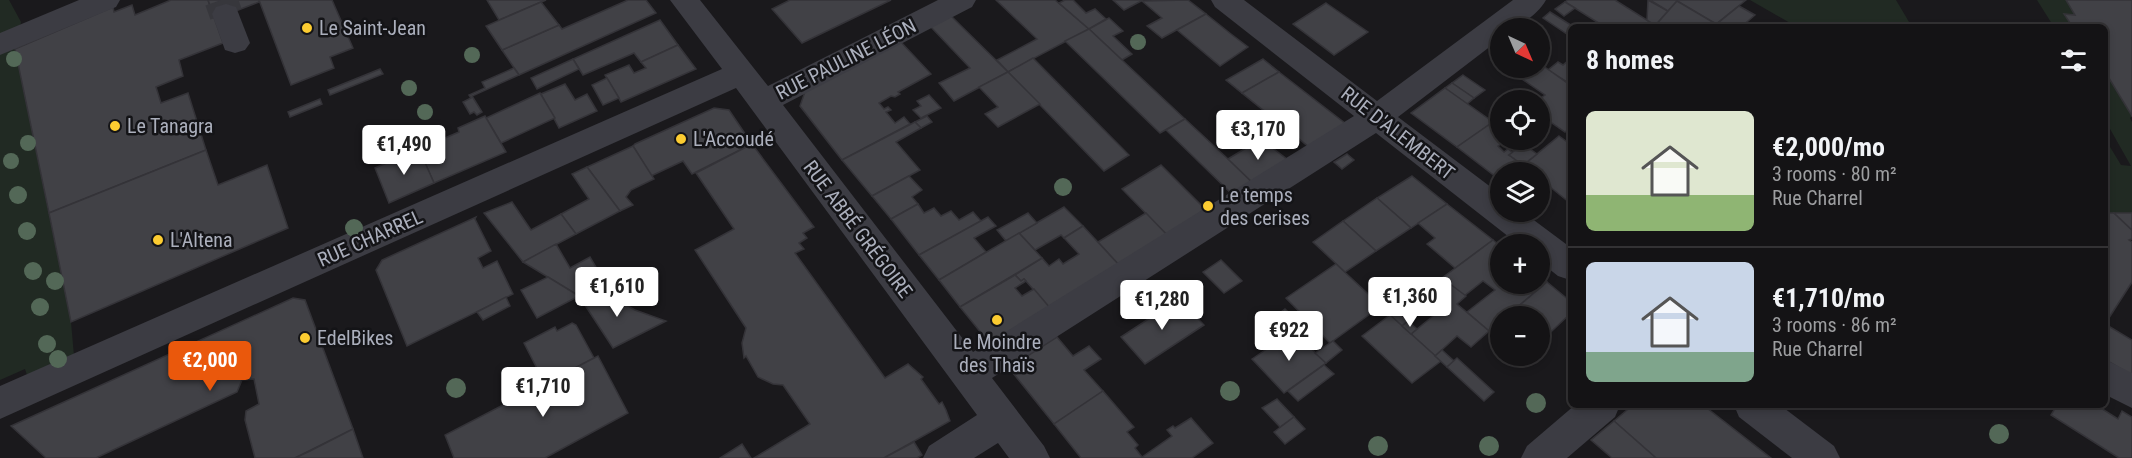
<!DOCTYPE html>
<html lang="en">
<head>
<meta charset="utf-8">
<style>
  body { margin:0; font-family:"Roboto Condensed",sans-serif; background:#212022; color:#f1f3f6; height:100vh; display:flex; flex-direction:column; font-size:22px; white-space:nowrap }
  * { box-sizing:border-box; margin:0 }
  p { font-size:20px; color:#9d9ea0 }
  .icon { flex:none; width:33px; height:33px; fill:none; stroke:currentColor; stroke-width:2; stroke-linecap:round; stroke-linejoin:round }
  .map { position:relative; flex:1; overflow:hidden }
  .panel { position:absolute; left:1568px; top:24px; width:540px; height:384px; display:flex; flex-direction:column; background:#141315; border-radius:9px; box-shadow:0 3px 9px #0003,0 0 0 2px #333234 }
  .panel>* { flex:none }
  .needle { width:39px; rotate:136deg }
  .controls { position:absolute; left:1490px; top:18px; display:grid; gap:12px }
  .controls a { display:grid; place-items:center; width:60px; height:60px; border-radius:50%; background:#141315; box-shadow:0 3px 9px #0003,0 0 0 2px #333234; font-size:30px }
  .price { position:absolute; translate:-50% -51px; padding:0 14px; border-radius:6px; background:#fff; color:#222; font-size:20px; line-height:39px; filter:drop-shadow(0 2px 3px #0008) }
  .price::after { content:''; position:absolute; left:50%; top:36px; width:18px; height:14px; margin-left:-9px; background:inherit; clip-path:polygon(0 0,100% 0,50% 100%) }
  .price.current { background:#ea580c; color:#fff }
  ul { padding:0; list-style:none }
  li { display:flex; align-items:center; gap:18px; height:150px; padding:0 18px }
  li+li { border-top:2px solid #333234 }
  li span { display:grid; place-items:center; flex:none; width:168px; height:120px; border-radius:9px; color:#555 }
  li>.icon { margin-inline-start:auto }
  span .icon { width:72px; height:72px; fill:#fffc; stroke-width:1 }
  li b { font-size:26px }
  h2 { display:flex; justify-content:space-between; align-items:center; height:72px; padding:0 18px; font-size:26px }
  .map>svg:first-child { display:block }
</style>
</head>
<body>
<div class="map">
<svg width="2132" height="458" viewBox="0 0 2132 458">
  <rect width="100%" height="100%" fill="#1a191c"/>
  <g fill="#212a23">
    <path d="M0,0H9L21,22L15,49L71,322L74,356L27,375L25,369L0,380Z"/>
    <path d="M1750,0H1896L1912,27H1797Z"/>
    <path d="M2037,0H2066L2075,15H2065L2072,26L2080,27H2054Z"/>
    <path d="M2105,78H2110L2132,116L2130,118L2132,122V214L2105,215L2104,137L2121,165L2131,166L2105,120Z"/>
  </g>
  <g fill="#414146" stroke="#343338" stroke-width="1.5">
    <path d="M171,0H208L223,43L179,60L183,76L156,87L161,103L188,93L206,150L49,213L15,49L113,7L114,12L132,5L135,15Z"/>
    <path d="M208,0H259V2L215,19Z"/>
    <path d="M259,0H332L353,48L330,57L334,68L291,85Z"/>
    <path d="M487,0H546L499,20Z"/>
    <path d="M628,0H646L656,13L519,75L502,50L559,25L562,29Z"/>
    <path d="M790,0H891L802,43L772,9Z"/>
    <path d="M996,0H1055L1089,29L1008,72L997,60L1037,39Z"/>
    <path d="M1065,0H1073L1086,13L1095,9L1106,19L1089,29L1059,3Z"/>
    <path d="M1113,0H1143L1124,10Z"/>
    <path d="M1188,0L1206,14L1162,38L1147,26L1162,18L1142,1Z"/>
    <path d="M1568,0H1615L1650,22L1643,27H1605L1565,2Z"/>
    <path d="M1648,0L1668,11L1654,27H1643L1650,22L1647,20Z"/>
    <path d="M1650,0H1676L1677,1L1668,11Z"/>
    <path d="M1746,0L1716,24L1677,1L1678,0Z"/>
    <path d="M2066,0H2132V116L2104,70V27L2072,26L2064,14L2075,15Z"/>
    <path d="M1677,1L1716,24L1713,27H1654Z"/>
    <path d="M541,2L559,25L502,50L486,26Z"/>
    <path d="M1565,2L1575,8L1564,16L1555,9Z"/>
    <path d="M1326,3L1368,32L1334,55L1293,24Z"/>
    <path d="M1739,6L1755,15L1741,27H1713Z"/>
    <path d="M1550,12L1574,27H1570V36L1543,18Z"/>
    <path d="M949,14L1008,72L954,101L939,83L970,68L929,25Z"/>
    <path d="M1206,14L1231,34L1248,47L1220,66L1177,30Z"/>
    <path d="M1109,18L1123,31L1113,36L1132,54L1122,60L1089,29Z"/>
    <path d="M660,20L678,45L641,62L634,53L583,75L573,59Z"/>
    <path d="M1089,29L1122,60L1185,119L1160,133L1065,41Z"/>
    <path d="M899,40L931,74L898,92L900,94L895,97L891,96L879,103L884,109L888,107L891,110L886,112L895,123L904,117L910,124L842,160L800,106L807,86Z"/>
    <path d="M678,45L696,69L621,102L605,75L629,65L634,73L646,68L641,62Z"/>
    <path d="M1033,58L1129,155L1104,171L1008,72Z"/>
    <path d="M573,59L579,69L537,89L531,78Z"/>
    <path d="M1263,59L1279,72L1242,93L1226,80Z"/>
    <path d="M1570,59V84L1548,70L1558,62L1563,65Z"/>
    <path d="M1539,63L1570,85V128L1565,132L1539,114L1538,100L1545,95L1506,68H1539Z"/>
    <path d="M514,68L519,75L472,96L482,112L477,115L474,112L470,114L463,102L471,98L469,95L485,88L482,82Z"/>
    <path d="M380,69L383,74L330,95L328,90Z"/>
    <path d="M1008,72L1040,104L998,127L985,114L998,107L979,87Z"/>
    <path d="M1279,72L1346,124L1309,147L1242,93Z"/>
    <path d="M1463,75L1485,90L1474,98L1452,83Z"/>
    <path d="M607,78L619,98L603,105L592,85Z"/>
    <path d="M1452,83L1474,98L1467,104L1445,88Z"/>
    <path d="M565,84L575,100L587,94L597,111L559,128L541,94Z"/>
    <path d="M1445,88L1493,122L1457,147L1411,113Z"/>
    <path d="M540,93L555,118L501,143L486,118Z"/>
    <path d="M929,95L941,108L921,118L913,110L921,106L917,101Z"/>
    <path d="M320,99L322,104L290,117L288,112Z"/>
    <path d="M714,108L729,110L752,144L692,174L683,161L651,176L633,146L635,144Z"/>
    <path d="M485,116L506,152L434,183L419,149L459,132L458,128Z"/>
    <path d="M927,116L932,122L921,128L915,122Z"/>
    <path d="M1185,119L1228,159L1253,183L1233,195L1166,130Z"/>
    <path d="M915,122L921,128L896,142L920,170L872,196L842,160Z"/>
    <path d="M1493,122L1500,127V140H1507L1498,146L1504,152L1508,149L1513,153L1509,155L1523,165L1514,172H1500V180L1457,147Z"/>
    <path d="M1559,136L1570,144V203L1539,178V172H1529L1521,167Z"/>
    <path d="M1261,139L1288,160L1253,183L1228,159Z"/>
    <path d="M752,144L814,227L803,233L807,238L799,243L804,249L795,253L885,378L908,364L923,377L921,379L939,404L942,402L946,410L950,421L884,458H754L810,424L783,385L773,384L758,377L746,356L744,358L742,343L746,328L695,250L734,229L696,173Z"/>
    <path d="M1523,144L1537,154L1523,165L1509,155Z"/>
    <path d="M633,146L654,179L631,190L626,197L633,205L620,211L587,167Z"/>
    <path d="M419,149L434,183L389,203L375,168Z"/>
    <path d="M206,150L218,185L267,165L288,228L71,322L49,213Z"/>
    <path d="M1347,154L1354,160L1342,169L1334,162Z"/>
    <path d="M1161,165L1205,209L1168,236L1122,189Z"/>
    <path d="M587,167L620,211L576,234L561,214L589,199L572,174Z"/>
    <path d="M909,176L922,190L912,197L918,204L891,219L872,196Z"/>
    <path d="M1412,176L1447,204L1411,228L1377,198Z"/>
    <path d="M1377,198L1411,228L1376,251L1343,221Z"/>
    <path d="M512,202L531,230L561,214L576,234L523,262L484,213Z"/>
    <path d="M918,204L924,213L934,208L941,216L951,211L959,220L973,212L981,221L919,255L891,219Z"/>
    <path d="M1447,204L1493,240L1455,268L1427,244L1435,238L1418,223Z"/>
    <path d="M1064,207L1083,226L1064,238L1061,235L1035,250L1019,233Z"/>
    <path d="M1028,213L1037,223L1006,241L997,230Z"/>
    <path d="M1146,213L1168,236L1119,265L1098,242Z"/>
    <path d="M2104,213H2114L2132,230V239L2129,240L2132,242V282L2105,324L2132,340V375L2104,359Z"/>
    <path d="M2114,213H2132V230Z"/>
    <path d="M476,217L475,219L491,251L478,258L483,268L497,261L513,294L407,346L376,270L382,260Z"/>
    <path d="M988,217L996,226L974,238L986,252L939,280L919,255Z"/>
    <path d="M1343,221L1376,251L1345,272L1313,242Z"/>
    <path d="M1083,226L1119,265L1050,308L1024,279L1021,281L1015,275L1042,258L1049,266L1059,259L1063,264L1079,254L1064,238Z"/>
    <path d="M1019,233L1042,258L960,307L939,280Z"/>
    <path d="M1493,240L1500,246V284H1539V276L1547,282L1507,316H1500V322L1489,331L1467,312L1495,290L1483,281L1464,296L1442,278Z"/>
    <path d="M556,244L570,268L590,257L613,296L595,288L579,296L523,262Z"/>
    <path d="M1221,260L1242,281L1224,293L1203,272Z"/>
    <path d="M1336,264L1381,306L1330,343L1286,298Z"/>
    <path d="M1015,275L1021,281L1024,279L1026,281L1015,288L1022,296L1034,289L1050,308L991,345L960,307Z"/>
    <path d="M548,277L579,296L537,318L521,290Z"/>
    <path d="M1442,278L1466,296L1457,304L1489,331L1471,347L1457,336L1435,356L1411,334L1433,316L1421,306L1445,286L1439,280Z"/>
    <path d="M1547,282L1570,301V314L1539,343V316H1507Z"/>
    <path d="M595,288L635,310L666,321L613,348L579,296Z"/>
    <path d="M506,297L510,306L483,320L477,312Z"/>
    <path d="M293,298L305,300L353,429L295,458H255L245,420L246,411L259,404L254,379L242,380L237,392L96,458H46L11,426Z"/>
    <path d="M1179,299L1204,325L1145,364L1121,337Z"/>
    <path d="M1285,309L1301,324L1293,330L1277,315Z"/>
    <path d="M1397,311L1408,321L1402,326L1390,315Z"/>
    <path d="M1390,315L1441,361L1412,383L1362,336Z"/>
    <path d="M1408,321L1417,329L1411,334L1402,326Z"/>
    <path d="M572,323L576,325L594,358L545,384L524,343L555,327L557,331Z"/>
    <path d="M1293,331L1326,363L1284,393L1252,359Z"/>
    <path d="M1057,337L1073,356L1089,346L1101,359L1084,370L1103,391L1054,424L1009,368Z"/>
    <path d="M1333,341L1342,350L1326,363L1315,353Z"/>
    <path d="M1442,350L1454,361L1447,367L1435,356Z"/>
    <path d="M598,356L628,413L545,458H454L445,435Z"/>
    <path d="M1457,358L1494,392L1484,401L1447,367Z"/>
    <path d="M1324,365L1334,374L1298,401L1288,391Z"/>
    <path d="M1103,391L1134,427L1127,432L1138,445L1135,448L1142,457L1172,436L1167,430L1173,426L1175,428L1191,418L1213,443L1192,458H1081L1054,424Z"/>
    <path d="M1277,399L1294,417L1280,427L1262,408Z"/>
    <path d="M1633,405H1703L1771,458H1656L1614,421Z"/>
    <path d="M2057,405H2096L2118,419L2122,411L2132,417V458H2119L2051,415Z"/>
    <path d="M1294,417L1305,429L1285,444L1274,432Z"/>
    <path d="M1614,421L1656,458H1612L1591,440Z"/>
    <path d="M353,429L363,458H295L310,451Z"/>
    <path d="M914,442L922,455L917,458H884Z"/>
    <path d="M742,444L751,458H720Z"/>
  </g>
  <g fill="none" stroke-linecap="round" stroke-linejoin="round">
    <path stroke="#37373c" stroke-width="33" stroke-dasharray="33 16" stroke-linecap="butt" d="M221,0L226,14"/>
    <g fill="#3c3c43" fill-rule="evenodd">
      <path d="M79,0H120L116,7L0,55V33Z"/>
      <path d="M670,0H700L768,86L938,0H976L972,7L783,105L973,352L1354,116L1215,7L1211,0H1244L1377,101L1513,0H1546C1537,16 1518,28 1500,28V39L1398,117L1500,194V212H1523L1570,247V280L1558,276L1539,261V244H1518L1376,133L992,378L1044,446L1050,458H1009L998,443L974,458H923L929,446L977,415L736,88L0,419V386L722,69Z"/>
      <path d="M226,4L236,7L250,43L245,50L235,53L225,50L212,14L216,7Z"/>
      <path d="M2104,359L2132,373V408L2104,394Z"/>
      <path d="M1575,405H1620L1615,417L1567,458H1521L1527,446Z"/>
      <path d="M1734,405H1780L1834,446L1840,458H1792L1739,417Z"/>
    </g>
  </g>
  <g fill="#536857">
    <circle cx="1138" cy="42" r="8"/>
    <circle cx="472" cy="55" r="8"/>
    <circle cx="14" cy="59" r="8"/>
    <circle cx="409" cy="88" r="8"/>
    <circle cx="425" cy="112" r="8"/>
    <circle cx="28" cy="143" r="8"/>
    <circle cx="11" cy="161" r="8"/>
    <circle cx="1063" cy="187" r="9"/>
    <circle cx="18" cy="195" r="9"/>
    <circle cx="354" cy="228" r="9"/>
    <circle cx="27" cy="231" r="9"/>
    <circle cx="33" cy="271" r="9"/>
    <circle cx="55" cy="281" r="9"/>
    <circle cx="40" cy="307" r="9"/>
    <circle cx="47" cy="344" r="9"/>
    <circle cx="58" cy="359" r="9"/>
    <circle cx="456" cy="388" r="10"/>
    <circle cx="1230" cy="391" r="10"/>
    <circle cx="1536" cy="403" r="10"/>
    <circle cx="1999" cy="434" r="10"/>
    <circle cx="1378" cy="446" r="10"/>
    <circle cx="1489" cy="446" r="10"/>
  </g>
  <g fill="#fccc31" stroke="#141417" stroke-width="2">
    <circle cx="307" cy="28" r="6"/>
    <circle cx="115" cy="126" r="6"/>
    <circle cx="681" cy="139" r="6"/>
    <circle cx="1208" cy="206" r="6"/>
    <circle cx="158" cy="240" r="6"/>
    <circle cx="997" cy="320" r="6"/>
    <circle cx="305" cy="338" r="6"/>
  </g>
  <g text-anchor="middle" stroke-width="5" stroke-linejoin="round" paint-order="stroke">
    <g font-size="20" fill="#abafbc" stroke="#141417" text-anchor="start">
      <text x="319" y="35">Le Saint-Jean</text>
      <text x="127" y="133">Le Tanagra</text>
      <text x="693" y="146">L'Accoudé</text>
      <text x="1220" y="202">Le temps<tspan x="1220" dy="23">des cerises</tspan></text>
      <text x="170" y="247">L'Altena</text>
      <text x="317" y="345">EdelBikes</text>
      <text x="997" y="349" text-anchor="middle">Le Moindre<tspan x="997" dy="23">des Thaïs</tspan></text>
    </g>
    <g font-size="20" fill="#abafbc" stroke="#141417">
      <text transform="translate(846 59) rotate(-27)" y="7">RUE PAULINE LÉON</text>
      <text transform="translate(1398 133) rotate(38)" y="7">RUE D'ALEMBERT</text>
      <text transform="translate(858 229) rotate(53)" y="7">RUE ABBÉ GRÉGOIRE</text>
      <text transform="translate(370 238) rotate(-24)" y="7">RUE CHARREL</text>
    </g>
  </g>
</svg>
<div class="controls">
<a><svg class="needle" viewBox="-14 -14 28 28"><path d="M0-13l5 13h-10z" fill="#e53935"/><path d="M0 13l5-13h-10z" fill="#9d9ea0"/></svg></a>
<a><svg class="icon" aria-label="locate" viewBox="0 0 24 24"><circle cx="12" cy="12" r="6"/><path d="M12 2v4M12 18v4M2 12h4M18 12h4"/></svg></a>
<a><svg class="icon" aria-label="layers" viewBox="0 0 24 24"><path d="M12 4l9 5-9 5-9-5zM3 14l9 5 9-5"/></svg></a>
<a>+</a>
<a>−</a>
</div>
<b class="price" style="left:1258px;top:161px">€3,170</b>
<b class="price" style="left:404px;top:176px">€1,490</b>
<b class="price" style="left:617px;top:318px">€1,610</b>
<b class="price" style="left:1410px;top:328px">€1,360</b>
<b class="price" style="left:1162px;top:331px">€1,280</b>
<b class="price" style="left:1289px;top:362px">€922</b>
<b class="price current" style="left:210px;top:392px">€2,000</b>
<b class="price" style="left:543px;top:418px">€1,710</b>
<section class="panel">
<h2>8 homes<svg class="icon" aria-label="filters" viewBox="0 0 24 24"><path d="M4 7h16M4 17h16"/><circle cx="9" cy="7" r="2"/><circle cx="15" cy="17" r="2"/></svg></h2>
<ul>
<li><span style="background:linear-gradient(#dfe7d0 70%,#8fb573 0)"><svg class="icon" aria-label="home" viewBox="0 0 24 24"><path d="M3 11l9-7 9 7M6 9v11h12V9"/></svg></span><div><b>€2,000/mo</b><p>3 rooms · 80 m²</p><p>Rue Charrel</p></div></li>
<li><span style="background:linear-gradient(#c9d6e8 75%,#7fa58c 0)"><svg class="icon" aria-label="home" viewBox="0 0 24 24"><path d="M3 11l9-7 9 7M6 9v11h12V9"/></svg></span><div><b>€1,710/mo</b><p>3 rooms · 86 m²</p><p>Rue Charrel</p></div></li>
</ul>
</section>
</div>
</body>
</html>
